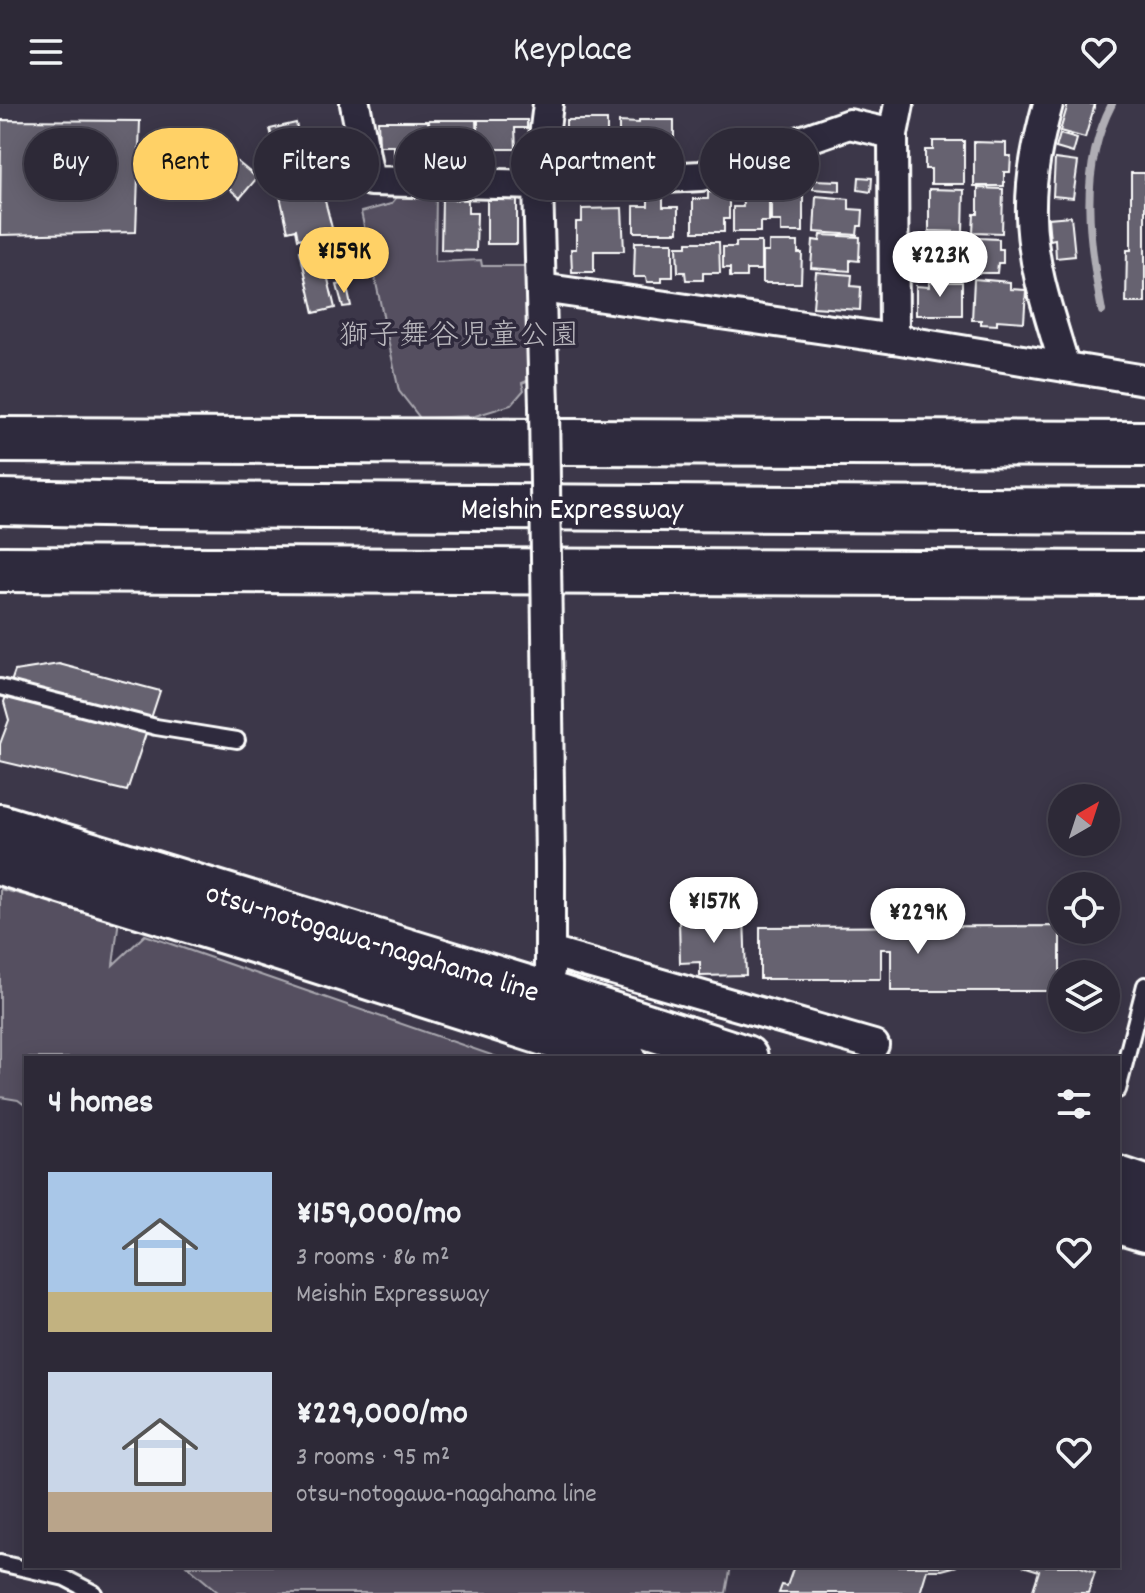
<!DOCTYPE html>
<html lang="en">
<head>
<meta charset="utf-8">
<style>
  body { margin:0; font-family:Dekko,"Klee One",sans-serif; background:#35313f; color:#f1f3f6; height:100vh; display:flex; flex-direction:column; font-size:30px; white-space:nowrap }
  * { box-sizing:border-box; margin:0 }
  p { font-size:26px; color:#a7a6ad }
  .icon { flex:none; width:44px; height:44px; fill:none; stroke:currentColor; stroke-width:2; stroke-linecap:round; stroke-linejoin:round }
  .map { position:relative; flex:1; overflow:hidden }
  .drawer { position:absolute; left:24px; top:952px; width:1096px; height:512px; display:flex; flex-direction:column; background:#2d2937; border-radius:0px; box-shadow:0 4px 20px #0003,0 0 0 2px #484552 }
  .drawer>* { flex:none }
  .hud { position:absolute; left:24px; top:24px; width:1098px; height:72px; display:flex; gap:16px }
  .needle { width:52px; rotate:39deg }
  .fabs { position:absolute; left:1048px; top:680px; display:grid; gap:16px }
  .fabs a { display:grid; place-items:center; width:72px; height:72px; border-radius:50%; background:#2d2937; box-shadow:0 4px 20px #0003,0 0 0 2px #484552; font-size:40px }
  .price { position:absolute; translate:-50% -68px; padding:0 18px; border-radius:28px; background:#fff; color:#222; font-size:26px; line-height:52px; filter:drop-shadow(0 2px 4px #0008) }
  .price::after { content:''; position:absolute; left:50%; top:48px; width:24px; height:18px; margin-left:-12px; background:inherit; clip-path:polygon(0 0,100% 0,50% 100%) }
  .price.selected { background:#ffd166; color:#111 }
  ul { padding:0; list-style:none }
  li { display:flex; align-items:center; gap:24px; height:200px; padding:0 24px }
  li span { display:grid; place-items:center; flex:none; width:224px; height:160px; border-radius:0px; color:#555 }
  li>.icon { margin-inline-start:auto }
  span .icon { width:96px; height:96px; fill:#fffc; stroke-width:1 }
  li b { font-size:34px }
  h2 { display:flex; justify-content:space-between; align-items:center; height:96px; padding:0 24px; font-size:34px }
  .tag { padding:0 28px; border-radius:36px; background:#2d2937; box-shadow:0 4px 20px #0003,0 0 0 2px #484552; font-size:28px; line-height:72px }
  .tag.selected { background:#ffd166; color:#111 }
  header { display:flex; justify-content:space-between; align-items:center; height:104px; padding:0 24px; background:#2d2937; font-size:36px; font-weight:600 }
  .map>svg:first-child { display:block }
</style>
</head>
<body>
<header><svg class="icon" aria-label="menu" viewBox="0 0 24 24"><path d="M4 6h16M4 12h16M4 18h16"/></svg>Keyplace<svg class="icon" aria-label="heart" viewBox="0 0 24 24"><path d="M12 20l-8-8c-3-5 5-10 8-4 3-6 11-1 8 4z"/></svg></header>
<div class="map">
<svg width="1145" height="1489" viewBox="0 0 1145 1489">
  <rect width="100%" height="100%" fill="#3c3749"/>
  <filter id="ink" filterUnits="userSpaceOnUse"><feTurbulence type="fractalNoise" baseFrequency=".0125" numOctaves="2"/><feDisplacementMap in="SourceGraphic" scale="16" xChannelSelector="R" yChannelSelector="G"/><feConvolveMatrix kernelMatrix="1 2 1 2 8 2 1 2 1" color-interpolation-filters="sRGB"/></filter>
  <g filter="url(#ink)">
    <g fill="#555060" stroke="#aaa8b0" stroke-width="2">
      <path d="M402,87L436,90L435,158L481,156L482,162H530L531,275L522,279L524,286L511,301L475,312L420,314L399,287L361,108L391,100Z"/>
      <path d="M0,785L119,815L113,861L145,831L500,954H26V1002L18,996L0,993Z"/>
      <path d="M187,1462H731L726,1489H219Z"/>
    </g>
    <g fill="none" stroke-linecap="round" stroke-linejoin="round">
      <path stroke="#afadb4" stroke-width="8" d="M1102,207C1089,139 1078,65 1112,0"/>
    </g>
    <g fill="#666270" stroke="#fff" stroke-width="2">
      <path d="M1068,0H1095L1085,34L1060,27Z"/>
      <path d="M1,16L140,17L136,128L0,131Z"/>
      <path d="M429,16H476L477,43H461V51H443L444,46H430Z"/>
      <path d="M478,16H527V24H515L516,45H494V51H478Z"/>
      <path d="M566,16H607V52L579,51V44H566Z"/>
      <path d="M639,16H674V45H627V35H619V18L639,19Z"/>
      <path d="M378,17H428L429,45H411V51L394,52V42H379Z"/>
      <path d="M296,19L302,46L277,52L270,25Z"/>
      <path d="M1060,30L1077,35L1073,49L1056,44Z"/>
      <path d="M933,37H964V80H931V65H925V46H933Z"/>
      <path d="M974,38L1006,39V52H1011L1010,68H1004V82H974Z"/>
      <path d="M229,51L257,74L240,94L213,70Z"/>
      <path d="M1055,55L1078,58L1073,94L1053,92Z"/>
      <path d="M306,59L315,95L324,93L333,128L298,135L296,125L288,127L274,66Z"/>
      <path d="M1131,69H1145V199H1126L1127,146H1131Z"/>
      <path d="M859,73L872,74L871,88L858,86Z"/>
      <path d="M786,76H803V128H781V117H771V83H787Z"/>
      <path d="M813,76L840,77V87L813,85Z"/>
      <path d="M978,84L1003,85L1002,129L973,128L974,110H978Z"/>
      <path d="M929,85L964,86L963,128L929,127Z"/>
      <path d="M742,86H769V118H760V128H733V103H743Z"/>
      <path d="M708,88L729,89V115H724V128H693V95H708Z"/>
      <path d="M816,92L849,95V105L863,106L862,122H858L857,131L814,128Z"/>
      <path d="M648,94H663V103H678V128H634V102H648Z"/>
      <path d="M442,95L468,96V109H477L476,147L441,146Z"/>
      <rect x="487" y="96" width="30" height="44"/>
      <path d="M622,104L624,147H594V168H572L571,145H576V118H582V105Z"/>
      <path d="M1071,112L1075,152L1056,154L1055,135L1050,136L1048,114Z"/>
      <path d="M821,131L860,133L859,157L850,156V167L811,164L813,136L820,137Z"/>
      <path d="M926,134H962V165H959V173L926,172Z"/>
      <path d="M978,134L999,135V145H1003V159H998L997,169H973V151H978Z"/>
      <path d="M635,138H673V173H662V178H647L646,173H634Z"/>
      <path d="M687,138H719L720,169H703V176H686L685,168H678L677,142H687Z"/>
      <path d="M736,138H761V166H746V173H730V164H723V143H736Z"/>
      <path d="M769,138H798V149H802L801,179H763V148H769Z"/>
      <path d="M320,142L335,204L314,209L300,147Z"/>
      <path d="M816,168L852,171L851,182L861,183L860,206L813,203Z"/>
      <path d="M974,175L1010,178V185L1026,186L1024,218L997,216V221L981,220V216H972Z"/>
      <path d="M929,178H962V211H916V182L929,183Z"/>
      <path d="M346,179L351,202L343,203L337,181Z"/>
      <path d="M59,560L160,587L127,687L0,657V640L9,616L4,598L15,567Z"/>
      <path d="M744,812L746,871L700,872V858L680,859L679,814Z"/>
      <path d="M1060,822V887H891V845H881V875H760V823Z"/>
      <path d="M794,1462H957L942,1466H927L920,1489H779L782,1481L787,1482Z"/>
      <path d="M1023,1462H1078L1095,1468L1088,1489H1032L1039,1467Z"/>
    </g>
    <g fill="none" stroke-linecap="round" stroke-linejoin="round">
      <g stroke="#fff" stroke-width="20">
        <g id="service">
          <path d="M0,583L156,623L237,636"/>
          <path d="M1118,986L1145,881"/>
          <path d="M0,1459L65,1474L94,1489"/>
        </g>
      </g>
      <g stroke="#fff" stroke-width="34">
        <g id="minor">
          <path d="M355,0L370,77L538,81L701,72L849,20L893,30"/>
          <path d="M1048,0C1038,37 1030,73 1031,111C1032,163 1050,213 1065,263"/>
          <path d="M541,184L894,235L1145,276"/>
          <path d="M894,235L893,30L899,0"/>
          <path d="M544,302L538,81L548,0"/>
          <path d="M550,848L874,941"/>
          <path d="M550,867V759"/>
        </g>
      </g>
      <g stroke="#fff" stroke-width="50">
        <g id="primary">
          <path d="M0,723L550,891L745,954"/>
          <path d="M0,758L257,837L623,954"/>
          <path d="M1118,1075L1145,1084"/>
          <path d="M1118,1117L1145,1125"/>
        </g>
      </g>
      <g stroke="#fff" stroke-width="50">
        <g id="motorway">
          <path d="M0,336L1145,340"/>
          <path d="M0,398L151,401L1145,407"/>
          <path d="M0,465L1145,470"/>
        </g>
      </g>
      <use href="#service" stroke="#2f2a3d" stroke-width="14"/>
      <use href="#minor" stroke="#2f2a3d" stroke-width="28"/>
      <use href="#primary" stroke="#2f2a3d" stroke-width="44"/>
      <use href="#motorway" stroke="#2f2a3d" stroke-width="44"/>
      <g stroke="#fff" stroke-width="34" stroke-linecap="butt">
        <path id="minor-bridge" d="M544,302L550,759"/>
      </g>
      <use href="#minor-bridge" stroke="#2f2a3d" stroke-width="28"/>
    </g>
  </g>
  <g text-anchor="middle" stroke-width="7" stroke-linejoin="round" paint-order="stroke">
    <g font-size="30" fill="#bbb9bf" stroke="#2f2a3d">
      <text x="459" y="240">獅子舞谷児童公園</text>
    </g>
    <g font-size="30" fill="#fff" stroke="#2f2a3d">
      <text x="572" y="414">Meishin Expressway</text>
      <text transform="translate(373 837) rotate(17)" y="10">otsu-notogawa-nagahama line</text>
    </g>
  </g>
</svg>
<div class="fabs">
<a><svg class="needle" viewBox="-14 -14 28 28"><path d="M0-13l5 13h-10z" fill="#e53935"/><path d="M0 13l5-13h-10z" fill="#a7a6ad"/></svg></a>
<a><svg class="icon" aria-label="locate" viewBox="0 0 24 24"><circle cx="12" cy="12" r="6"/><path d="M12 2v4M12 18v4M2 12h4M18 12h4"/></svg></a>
<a><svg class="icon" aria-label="layers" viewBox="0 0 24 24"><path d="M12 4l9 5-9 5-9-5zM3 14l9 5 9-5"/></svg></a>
</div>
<b class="price selected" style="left:344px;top:191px">¥159K</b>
<b class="price" style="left:940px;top:195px">¥223K</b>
<b class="price" style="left:714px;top:841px">¥157K</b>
<b class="price" style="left:918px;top:852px">¥229K</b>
<div class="hud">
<a class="tag">Buy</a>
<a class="tag selected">Rent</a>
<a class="tag">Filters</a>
<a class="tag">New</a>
<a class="tag">Apartment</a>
<a class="tag">House</a>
</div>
<section class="drawer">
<h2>4 homes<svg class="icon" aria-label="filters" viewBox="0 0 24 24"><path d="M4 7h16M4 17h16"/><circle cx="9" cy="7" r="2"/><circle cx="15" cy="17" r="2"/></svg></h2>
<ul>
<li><span style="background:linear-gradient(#a9c7e8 75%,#c2b280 0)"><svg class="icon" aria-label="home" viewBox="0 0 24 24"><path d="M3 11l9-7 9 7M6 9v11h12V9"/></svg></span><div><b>¥159,000/mo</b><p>3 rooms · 86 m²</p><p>Meishin Expressway</p></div><svg class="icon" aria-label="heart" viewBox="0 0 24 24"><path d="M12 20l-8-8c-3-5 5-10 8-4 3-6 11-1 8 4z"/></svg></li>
<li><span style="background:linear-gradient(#c9d6e8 75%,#b9a48a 0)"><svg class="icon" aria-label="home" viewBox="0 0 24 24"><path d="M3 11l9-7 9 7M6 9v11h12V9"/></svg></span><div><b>¥229,000/mo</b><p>3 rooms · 95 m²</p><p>otsu-notogawa-nagahama line</p></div><svg class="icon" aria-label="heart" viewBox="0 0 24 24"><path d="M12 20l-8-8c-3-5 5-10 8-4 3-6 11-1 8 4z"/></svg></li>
</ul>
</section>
</div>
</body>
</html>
